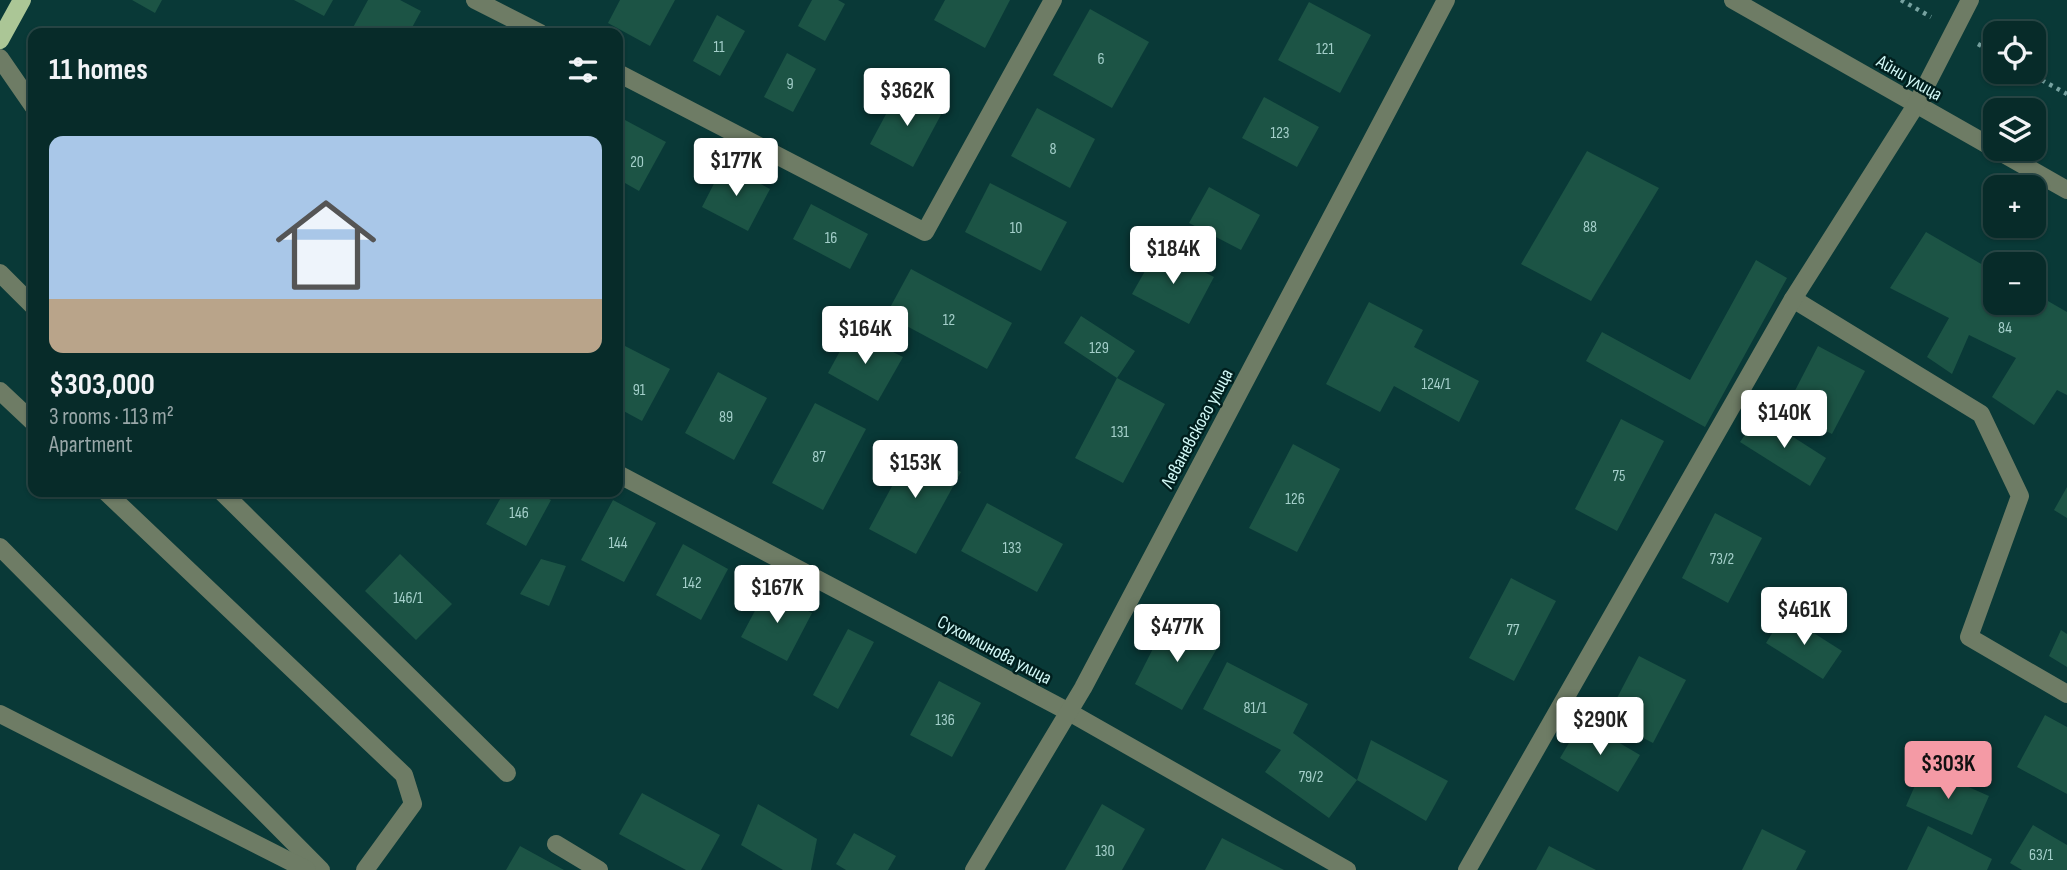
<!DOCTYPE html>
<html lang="en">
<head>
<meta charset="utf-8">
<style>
  body { margin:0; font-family:"Sofia Sans Condensed",sans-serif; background:#153735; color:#f1f3f6; height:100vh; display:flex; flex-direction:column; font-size:26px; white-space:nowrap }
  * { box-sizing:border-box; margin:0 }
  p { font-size:23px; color:#98a7a8 }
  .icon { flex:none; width:38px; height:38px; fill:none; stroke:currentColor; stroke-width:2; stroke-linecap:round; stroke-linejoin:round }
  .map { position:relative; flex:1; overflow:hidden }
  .panel { position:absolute; left:28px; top:28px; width:595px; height:469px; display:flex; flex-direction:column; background:#072b29; border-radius:14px; box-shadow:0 2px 5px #0004,0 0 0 2px #284746 }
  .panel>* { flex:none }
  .tools { position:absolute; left:1983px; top:21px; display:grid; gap:14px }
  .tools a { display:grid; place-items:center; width:63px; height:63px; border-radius:14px; background:#072b29; box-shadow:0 2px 5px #0004,0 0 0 2px #284746; font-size:35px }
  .price { position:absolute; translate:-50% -60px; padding:0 16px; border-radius:7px; background:#fff; color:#222; font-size:23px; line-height:46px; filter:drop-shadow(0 2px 4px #0008) }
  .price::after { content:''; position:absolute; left:50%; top:42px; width:21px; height:16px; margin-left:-10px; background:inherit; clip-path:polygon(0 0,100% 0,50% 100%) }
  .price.current { background:#f49aa5; color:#111 }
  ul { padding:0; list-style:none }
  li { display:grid; align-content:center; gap:14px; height:371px; padding:0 21px }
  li+li { border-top:2px solid #284746 }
  li span { display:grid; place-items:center; height:217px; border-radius:14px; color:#555 }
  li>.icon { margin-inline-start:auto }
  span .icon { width:126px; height:126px; fill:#fffc; stroke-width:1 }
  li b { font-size:30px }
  h2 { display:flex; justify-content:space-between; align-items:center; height:84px; padding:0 21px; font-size:30px }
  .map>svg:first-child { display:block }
</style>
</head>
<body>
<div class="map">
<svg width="2067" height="870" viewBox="0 0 2067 870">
  <rect width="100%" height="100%" fill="#093937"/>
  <g fill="#1c5445">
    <path d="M132,0H162L155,13Z"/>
    <path d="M294,0H333L324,16Z"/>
    <path d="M368,0H400L421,11L409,33H350Z"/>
    <path d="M620,0H675L650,46L608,23Z"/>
    <path d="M812,0H838L845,4L825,41L798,26Z"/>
    <path d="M945,0H1010L985,48L934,20Z"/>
    <path d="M1309,2L1371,35L1340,93L1278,60Z"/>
    <path d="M1090,9L1149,42L1112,108L1053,75Z"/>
    <path d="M717,15L745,31L720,76L693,61Z"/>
    <path d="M787,53L816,69L793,112L764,97Z"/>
    <path d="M900,88L943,111L913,167L870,144Z"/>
    <path d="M1264,97L1319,127L1297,167L1242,138Z"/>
    <path d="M1037,108L1095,139L1070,188L1011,156Z"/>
    <path d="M625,120L666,142L639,191L618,179V133Z"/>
    <path d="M1587,151L1659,188L1591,301L1521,264Z"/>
    <path d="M724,164L770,189L748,231L702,207Z"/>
    <path d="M990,183L1067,222L1041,271L965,232Z"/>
    <path d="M1209,187L1260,215L1241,250L1189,223Z"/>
    <path d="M811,204L868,234L850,269L793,239Z"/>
    <path d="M1926,232L1995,272V303H2034V293L2067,312V395L2057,390L2034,425L1992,397L2016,358L1969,335L1952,374L1927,357L1949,318L1890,288Z"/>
    <path d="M1158,248L1214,277L1189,324L1132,294Z"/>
    <path d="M1756,260L1787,278L1705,427L1586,361L1602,332L1690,380Z"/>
    <path d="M911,269L1012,323L987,369L886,315Z"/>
    <path d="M1369,302L1423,330L1414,347L1479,381L1459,422L1394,386L1380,412L1326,384Z"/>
    <path d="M1081,316L1135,351L1117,378L1165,404L1123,483L1075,458L1117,378L1064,343Z"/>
    <path d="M851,331L903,357L878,401L828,373Z"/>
    <path d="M625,346L670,369L642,421L618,408V358Z"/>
    <path d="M1818,346L1865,371L1832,434L1785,410Z"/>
    <path d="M718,372L767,398L734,460L685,433Z"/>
    <path d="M815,403L866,429L823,510L772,483Z"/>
    <path d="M1759,415L1826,458L1810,486L1740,442Z"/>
    <path d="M1621,419L1664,441L1617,531L1575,509Z"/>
    <path d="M1293,444L1340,469L1297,552L1249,528Z"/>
    <path d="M913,447L961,472L916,554L869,529Z"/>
    <path d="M2067,487V518L2054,510Z"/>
    <path d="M504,492H535L551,500L526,546L486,524Z"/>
    <path d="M613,500L656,523L624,582L581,560Z"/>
    <path d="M987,503L1063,544L1037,592L961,551Z"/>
    <path d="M1715,513L1762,538L1728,603L1682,578Z"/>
    <path d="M683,544L728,569L701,620L656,595Z"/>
    <path d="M400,554L452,604L416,640L365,591Z"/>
    <path d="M541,559L566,566L549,606L520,594Z"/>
    <path d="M1511,578L1556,601L1514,681L1469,658Z"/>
    <path d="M766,590L812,613L787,661L741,637Z"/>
    <path d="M1784,614L1842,651L1823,679L1766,643Z"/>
    <path d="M1168,619L1220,643L1182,710L1135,684Z"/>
    <path d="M848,629L874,642L838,709L813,695Z"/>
    <path d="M2061,630L2067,634V667L2049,656Z"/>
    <path d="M1639,656L1686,680L1653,743L1606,719Z"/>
    <path d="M1227,662L1308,704L1293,733L1357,780L1329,818L1265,772L1281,750L1203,709Z"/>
    <path d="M939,681L981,703L952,757L910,735Z"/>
    <path d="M2045,715L2067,727V794L2017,767Z"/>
    <path d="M1582,721L1640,755L1618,792L1560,758Z"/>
    <path d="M1371,740L1448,781L1426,821L1357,780Z"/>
    <path d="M1923,767L1989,796L1972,835L1906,806Z"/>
    <path d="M642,793L720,835L701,870H686L619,834Z"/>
    <path d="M758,804L817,839L811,870H783L741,845Z"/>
    <path d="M1102,804L1145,829L1122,870H1065Z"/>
    <path d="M2033,825L2067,845V870H2022L2010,863Z"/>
    <path d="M1928,826L1992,859L1987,870H1907Z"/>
    <path d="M1762,829L1806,851L1796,870H1742Z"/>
    <path d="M854,833L896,856L888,870H846L836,864Z"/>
    <path d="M1222,838L1284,870H1205Z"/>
    <path d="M520,846L564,870H506Z"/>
    <path d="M1549,846L1596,870H1536Z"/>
  </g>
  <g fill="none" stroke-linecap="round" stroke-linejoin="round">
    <g stroke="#76a2a0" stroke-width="4.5" stroke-dasharray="3.5 5" stroke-linecap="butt">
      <path d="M1901,0L1931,17"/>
      <path d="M1978,44L1995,53"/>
      <path d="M2027,72L2067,94"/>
    </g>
    <g stroke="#6e7c65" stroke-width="18">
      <path d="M475,0L540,33"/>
      <path d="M1733,0L2067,190"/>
      <path d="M0,58L33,106"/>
      <path d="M618,73L925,232L1053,0"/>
      <path d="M0,273L33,306"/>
      <path d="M1793,299L1981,414L2020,496L1969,637L2067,694"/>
      <path d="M0,391L33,422"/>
      <path d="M618,474L1069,712L1347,870"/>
      <path d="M106,492L404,775L413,804L365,870"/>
      <path d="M222,492L507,773"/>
      <path d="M0,547L321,870"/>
      <path d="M0,714L307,870"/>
      <path d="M556,844L599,870"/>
      <path d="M974,870L1083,688L1446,0"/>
      <path d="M1467,870L1793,299L1916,105L1970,0"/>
    </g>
    <path stroke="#abc696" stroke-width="18" d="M0,40L22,0"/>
  </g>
  <g text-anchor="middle" stroke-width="5" stroke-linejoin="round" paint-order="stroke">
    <g font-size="16" fill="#a4cfca">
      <text x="719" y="52">11</text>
      <text x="1325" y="54">121</text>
      <text x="1101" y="64">6</text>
      <text x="790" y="89">9</text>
      <text x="1280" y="138">123</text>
      <text x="1053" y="154">8</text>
      <text x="637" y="167">20</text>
      <text x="1590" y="232">88</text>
      <text x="1016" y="233">10</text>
      <text x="831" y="243">16</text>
      <text x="949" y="325">12</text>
      <text x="2005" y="333">84</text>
      <text x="1099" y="353">129</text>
      <text x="1436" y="389">124/1</text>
      <text x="639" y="395">91</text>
      <text x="726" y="422">89</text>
      <text x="1120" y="437">131</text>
      <text x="819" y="462">87</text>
      <text x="1619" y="481">75</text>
      <text x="1295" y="504">126</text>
      <text x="519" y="518">146</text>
      <text x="618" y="548">144</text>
      <text x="1012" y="553">133</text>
      <text x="1722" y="564">73/2</text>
      <text x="692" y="588">142</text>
      <text x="408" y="603">146/1</text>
      <text x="1513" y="635">77</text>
      <text x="1255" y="713">81/1</text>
      <text x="945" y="725">136</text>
      <text x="1311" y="782">79/2</text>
      <text x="1105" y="856">130</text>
      <text x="2041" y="860">63/1</text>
    </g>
    <g font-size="19" fill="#d1f8f6" stroke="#001f1e">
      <text transform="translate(1910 77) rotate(30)" y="7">Айни улица</text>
      <text transform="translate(1196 428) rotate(-62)" y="7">Леваневского улица</text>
      <text transform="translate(995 649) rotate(28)" y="7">Сухомлинова улица</text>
    </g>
  </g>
</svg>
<div class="tools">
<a><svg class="icon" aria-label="locate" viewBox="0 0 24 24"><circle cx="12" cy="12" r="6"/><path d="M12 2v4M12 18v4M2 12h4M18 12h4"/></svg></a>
<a><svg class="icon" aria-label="layers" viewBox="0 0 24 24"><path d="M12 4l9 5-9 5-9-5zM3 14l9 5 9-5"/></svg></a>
<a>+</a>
<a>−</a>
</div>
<b class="price" style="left:907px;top:128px">$362K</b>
<b class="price" style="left:736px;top:198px">$177K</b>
<b class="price" style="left:1173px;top:286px">$184K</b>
<b class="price" style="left:865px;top:366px">$164K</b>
<b class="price" style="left:1784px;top:450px">$140K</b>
<b class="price" style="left:915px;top:500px">$153K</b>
<b class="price" style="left:777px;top:625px">$167K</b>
<b class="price" style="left:1804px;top:647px">$461K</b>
<b class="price" style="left:1177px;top:664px">$477K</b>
<b class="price" style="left:1600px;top:757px">$290K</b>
<b class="price current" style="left:1948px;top:801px">$303K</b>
<section class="panel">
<h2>11 homes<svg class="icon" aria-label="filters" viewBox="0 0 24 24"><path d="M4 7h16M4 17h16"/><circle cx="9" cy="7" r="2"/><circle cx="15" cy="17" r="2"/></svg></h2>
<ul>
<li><span style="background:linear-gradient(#a9c7e8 75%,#b9a48a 0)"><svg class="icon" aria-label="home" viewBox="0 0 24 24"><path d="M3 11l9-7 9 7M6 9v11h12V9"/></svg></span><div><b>$303,000</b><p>3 rooms · 113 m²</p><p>Apartment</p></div></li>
</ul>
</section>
</div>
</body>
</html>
